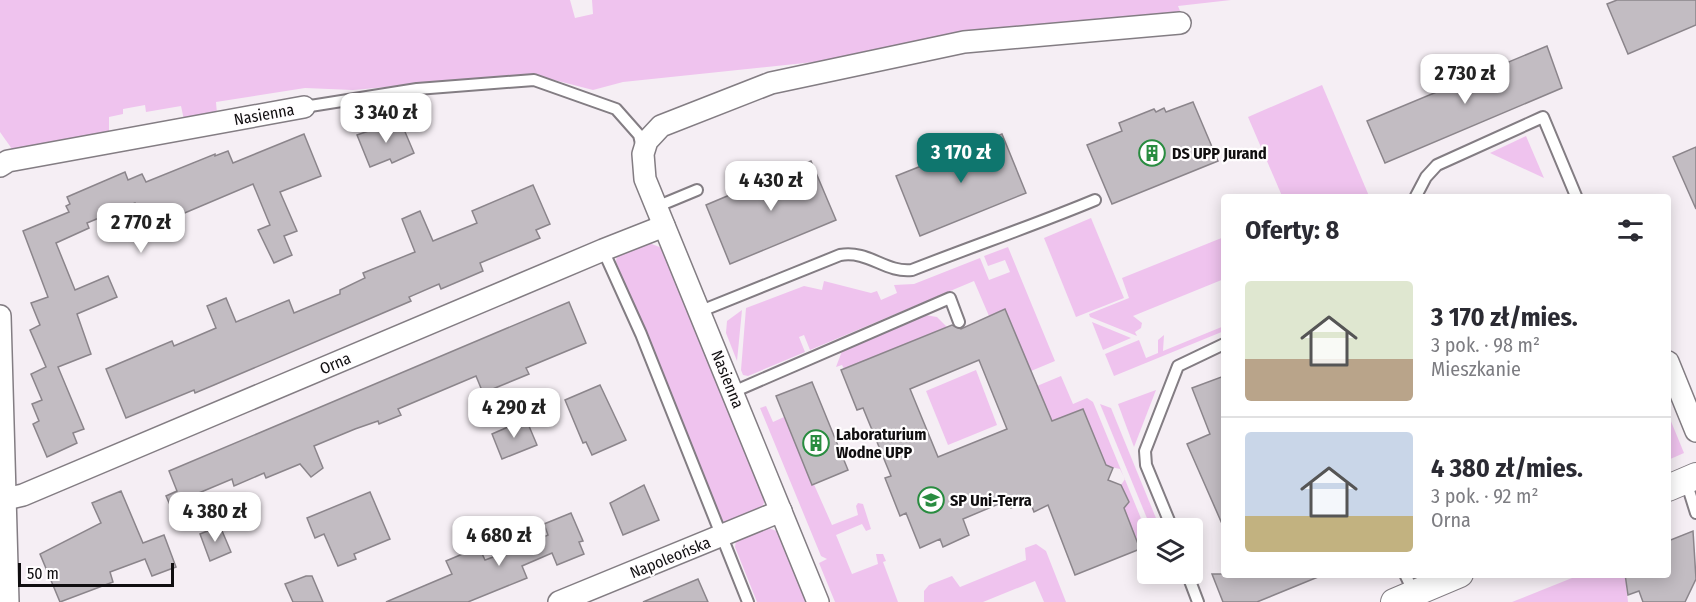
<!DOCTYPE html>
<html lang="pl">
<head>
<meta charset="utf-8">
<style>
  body { margin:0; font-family:"Fira Sans Condensed",sans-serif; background:#f2f2f3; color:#2b2b33; height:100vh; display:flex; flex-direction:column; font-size:22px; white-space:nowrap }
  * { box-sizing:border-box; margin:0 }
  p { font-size:20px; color:#7c7c81 }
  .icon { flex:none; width:33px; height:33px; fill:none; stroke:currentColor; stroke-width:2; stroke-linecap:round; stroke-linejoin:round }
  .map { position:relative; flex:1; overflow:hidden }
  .details { position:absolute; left:1221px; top:194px; width:450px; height:384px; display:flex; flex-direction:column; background:#fff; border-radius:6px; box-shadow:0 3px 15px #0003 }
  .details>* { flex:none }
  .buttons { position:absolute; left:1137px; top:518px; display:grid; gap:12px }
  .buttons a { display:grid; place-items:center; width:66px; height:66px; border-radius:6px; background:#fff; box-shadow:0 3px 15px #0003; font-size:30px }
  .scale { position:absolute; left:18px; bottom:15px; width:156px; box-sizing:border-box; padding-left:6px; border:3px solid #100e10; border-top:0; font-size:16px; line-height:21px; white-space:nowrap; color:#100e10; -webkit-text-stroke:4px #fffdfe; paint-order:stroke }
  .price { position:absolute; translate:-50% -51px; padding:0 14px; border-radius:12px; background:#fff; color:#222; font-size:20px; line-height:39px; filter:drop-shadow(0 2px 3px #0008) }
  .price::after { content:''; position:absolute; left:50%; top:36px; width:18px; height:14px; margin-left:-9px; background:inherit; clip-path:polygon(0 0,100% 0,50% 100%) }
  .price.current { background:#0f766e; color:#fff }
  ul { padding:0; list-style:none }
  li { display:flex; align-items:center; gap:18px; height:150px; padding:0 24px }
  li+li { border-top:2px solid #e1e1e2 }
  li span { display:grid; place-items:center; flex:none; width:168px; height:120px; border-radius:6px; color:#555 }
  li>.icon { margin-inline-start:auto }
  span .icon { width:72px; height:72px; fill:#fffc; stroke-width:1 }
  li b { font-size:26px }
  h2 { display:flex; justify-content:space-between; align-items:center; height:72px; padding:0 24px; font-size:26px }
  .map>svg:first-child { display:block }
</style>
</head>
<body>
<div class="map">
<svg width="1696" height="602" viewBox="0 0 1696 602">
  <rect width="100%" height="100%" fill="#f5eef4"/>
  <g fill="#efc3ee">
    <path d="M0,0H570L575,18L593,14L592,0H1231L1178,6L1185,23L623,82L593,90L531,74L353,90L305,88L216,102L217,114L184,120L181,106L146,112L145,105L123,109V114L109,117V133L33,149H12L0,132Z"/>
    <path d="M1322,85L1369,196H1282L1248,117Z"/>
    <path d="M1526,136L1544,178L1490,153Z"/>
    <path d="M1091,218L1124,298L1076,317L1044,238Z"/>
    <path d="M1224,237V279L1133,316L1142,323L1141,328L1135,332L1137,336L1090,317L1089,314L1129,298L1122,278Z"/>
    <path d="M649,243L662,248L765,500L761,510L728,525L720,519L616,262L617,254Z"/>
    <path d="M1008,247L1055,361L1031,371L1005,309L989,316L974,281L810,350L804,335L799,337L805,352L748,376L743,375L741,370L746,308L804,286L822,290L824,281L871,293L877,291L881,300L897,293L894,285L914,284L980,258L989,280L1010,272L1005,260L988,266L984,256Z"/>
    <path d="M742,310L737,361L726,333L727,321Z"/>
    <path d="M925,315L937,317L947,327L844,369L842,365L836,367L842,351Z"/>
    <path d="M1092,322L1131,338L1103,350Z"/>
    <path d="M1224,326V331L1114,376L1105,354L1139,340L1146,358L1158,353V340L1164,335L1163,351Z"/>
    <path d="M976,370L997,425L948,445L926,391Z"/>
    <path d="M1061,376L1073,404L1087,398L1093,402L1147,533V568L1144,569L1138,556L1142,554L1124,508L1129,502L1121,485L1125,479L1120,469L1106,466L1083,409L1048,423L1049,413L1037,386Z"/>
    <path d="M1156,390L1134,447L1118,404Z"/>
    <path d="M1100,404L1111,408L1160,528H1151Z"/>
    <path d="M766,406L773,422L784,417L832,525L858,515L856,506L858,503L863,504L871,529L866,531L862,524L836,535L852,574L878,564L876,554H883L886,561L883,562L898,602H835L819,563L827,559L821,556L760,408Z"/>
    <path d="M1668,414L1684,453L1668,460Z"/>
    <path d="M766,527L779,532L809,602H757L735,547L736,541Z"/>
    <path d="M1036,544L1046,551L1066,602H1044L1035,581L983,602H924V591L929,585L952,576L960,587L1026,560L1025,548Z"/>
    <path d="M1582,574L1625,575L1628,602H1512Z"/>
  </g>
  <g fill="#c2bcc2" stroke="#8b858b" stroke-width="1.5" fill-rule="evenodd">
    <path d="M1617,0H1696V25L1628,54L1607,4Z"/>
    <path d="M1547,46L1562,88L1385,163L1367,121Z"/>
    <path d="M1193,102L1218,161L1112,204L1087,145L1122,131L1119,123L1154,109L1156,112L1164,108L1166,112Z"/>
    <path d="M400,120L414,153L392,163L390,159L370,167L357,135Z"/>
    <path d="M304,134L321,176L280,192L297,231L284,236L292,255L274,263L258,230L270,225L253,184L161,223L164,231L150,237L135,203L87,223L89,228L56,243L75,290L108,276L117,297L77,314L91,354L58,367L84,429L73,433L77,443L47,457L33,424L39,421L32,404L42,400L31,374L46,367L30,330L40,325L31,303L48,297L23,231L69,212L66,206L70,204L67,197L125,172L128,180L142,174L146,182L215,154V156L228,151L233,163Z"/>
    <path d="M1002,134L1026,193L920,236L896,176L949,155L947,151L973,140L975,145Z"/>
    <path d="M1696,147V209L1673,157Z"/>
    <path d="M811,161L836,220L730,264L706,205L758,183L756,179L783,168L784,172Z"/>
    <path d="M533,185L550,224L536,230L540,238L480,263L483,271L441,289L439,284L409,297L411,301L362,322L214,385L195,393L194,390L126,418L106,369L172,341L174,346L216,328L207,306L226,298L236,322L289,300L294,313L340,294V290L365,278L363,273L415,252L402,219L420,211L433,241L477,223L472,211Z"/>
    <path d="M569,302L586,343L526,368L529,374L483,393L476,376L398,409L401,415L379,424L378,421L355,429L314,446L323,468L311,477L300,464L266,478L264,473L234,486L232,479L194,495L197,504L174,514L166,496L177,491L169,471Z"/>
    <path d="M1005,309L1052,421L1083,409L1106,465L1113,468L1108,480L1121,485L1129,502L1124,508L1140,549L1075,575L1048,505L1034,512L1029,499L1011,508L1008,500L963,519L969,535L943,547L940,539L920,548L906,513L900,516L885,478L891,476L863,408L857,410L841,370L952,325L961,329ZM979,360L1007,429L938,457L910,389Z"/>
    <path d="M1224,376V526H1223L1187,444L1210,434L1192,388Z"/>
    <path d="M812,382L848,470L812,485L776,396Z"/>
    <path d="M600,385L626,440L592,455L586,442L583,443L565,400Z"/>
    <path d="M526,419L537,445L502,459L492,434Z"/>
    <path d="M644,485L659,520L623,535L610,503Z"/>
    <path d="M121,491L143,543L164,535L176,567L152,576L145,559L110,572L113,582L60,602L40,554L101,523L92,503Z"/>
    <path d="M370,492L390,539L354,554L356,559L338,566L324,534L315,538L307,518Z"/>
    <path d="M571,513L583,541L579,542L584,554L557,565L552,553L522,566L527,578L468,602H386L452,574L446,561L479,547L485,560L515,549L548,535L544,524Z"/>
    <path d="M220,526L231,552L210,561L200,534Z"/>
    <path d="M1693,531L1696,579L1685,602H1643L1639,591L1628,595L1625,574H1668V541Z"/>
    <path d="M1212,574H1323V575L1257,602H1223Z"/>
    <path d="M306,576H312L323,602H293L285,584Z"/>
    <path d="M698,579L708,602H643Z"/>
  </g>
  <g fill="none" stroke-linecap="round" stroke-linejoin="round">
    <g stroke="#837d83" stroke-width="14">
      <g id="service">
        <path d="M304,107L417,89L534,80L616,109L639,135L642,148"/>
        <path d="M1416,196L1426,177L1437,165L1543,117L1576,196"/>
        <path d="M656,207L697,190"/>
        <path d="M603,250L641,334L748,602"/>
        <path d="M701,311L840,255C869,250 885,273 912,270C973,246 1035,225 1095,200"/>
        <path d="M733,392L950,298L959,322"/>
        <path d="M1686,481L1696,513"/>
        <path d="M1172,528L1146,465L1145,451L1178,366L1224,344"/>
        <path d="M1187,573L1198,602"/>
        <path d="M1405,574L1414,593"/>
      </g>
    </g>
    <g stroke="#837d83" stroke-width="24">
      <g id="minor">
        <path d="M0,166L8,161L304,107"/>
        <path d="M0,316L8,602"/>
        <path d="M1668,362L1696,431"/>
        <path d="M6,499L23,495L603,250L664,226"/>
        <path d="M559,602L781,511"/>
        <path d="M818,602L645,179L643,154L647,141L661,126L771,83L964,42L1180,23"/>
      </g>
    </g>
    <g stroke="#837d83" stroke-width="28">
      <g id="tertiary">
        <path d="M1668,488L1696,476"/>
        <path d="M1394,602L1460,574"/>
      </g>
    </g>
    <use href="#service" stroke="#fff" stroke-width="10"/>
    <use href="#minor" stroke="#fff" stroke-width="21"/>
    <use href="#tertiary" stroke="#fff" stroke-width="26"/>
  </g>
  <defs>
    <g id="building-ring" transform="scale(1.35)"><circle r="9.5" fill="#fffdfe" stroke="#298c40" stroke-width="1.5"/><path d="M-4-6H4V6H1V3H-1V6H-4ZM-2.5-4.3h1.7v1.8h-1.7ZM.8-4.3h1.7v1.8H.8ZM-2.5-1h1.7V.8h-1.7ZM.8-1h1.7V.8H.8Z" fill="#298c40"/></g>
    <g id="school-ring" transform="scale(1.35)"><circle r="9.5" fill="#fffdfe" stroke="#298c40" stroke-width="1.5"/><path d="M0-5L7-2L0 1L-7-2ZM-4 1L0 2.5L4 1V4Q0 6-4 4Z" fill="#298c40"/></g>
  </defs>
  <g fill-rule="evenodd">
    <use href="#building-ring" x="1152" y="153"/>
    <use href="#building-ring" x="816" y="443"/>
    <use href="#school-ring" x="931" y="500"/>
  </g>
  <g text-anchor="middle" stroke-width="4.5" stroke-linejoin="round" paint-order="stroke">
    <g font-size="16" fill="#100e10" stroke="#fffdfe">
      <text transform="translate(264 114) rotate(-10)" y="6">Nasienna</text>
      <text transform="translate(335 363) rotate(-23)" y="6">Orna</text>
      <text transform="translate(728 379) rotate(68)" y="6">Nasienna</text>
      <text transform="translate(670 557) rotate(-22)" y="6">Napoleońska</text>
    </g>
    <g font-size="16" font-weight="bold" fill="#100e10" stroke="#fffdfe" text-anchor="start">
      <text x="1172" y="159">DS UPP Jurand</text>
      <text x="836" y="440">Laboraturium<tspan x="836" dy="18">Wodne UPP</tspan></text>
      <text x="950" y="506">SP Uni-Terra</text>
    </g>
  </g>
</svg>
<div class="buttons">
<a><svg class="icon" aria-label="layers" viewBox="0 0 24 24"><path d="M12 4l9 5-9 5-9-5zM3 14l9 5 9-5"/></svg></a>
</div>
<div class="scale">50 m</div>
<b class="price" style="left:1465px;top:105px">2 730 zł</b>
<b class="price" style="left:386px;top:144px">3 340 zł</b>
<b class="price current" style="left:961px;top:184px">3 170 zł</b>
<b class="price" style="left:771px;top:212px">4 430 zł</b>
<b class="price" style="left:141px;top:254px">2 770 zł</b>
<b class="price" style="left:514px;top:439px">4 290 zł</b>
<b class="price" style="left:215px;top:543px">4 380 zł</b>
<b class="price" style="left:499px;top:567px">4 680 zł</b>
<section class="details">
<h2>Oferty: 8<svg class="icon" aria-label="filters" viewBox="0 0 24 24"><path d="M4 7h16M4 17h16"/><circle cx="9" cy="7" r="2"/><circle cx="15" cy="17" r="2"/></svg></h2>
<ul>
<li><span style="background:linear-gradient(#dfe7d0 65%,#b9a48a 0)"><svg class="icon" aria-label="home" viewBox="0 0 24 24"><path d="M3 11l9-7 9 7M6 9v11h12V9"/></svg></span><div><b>3 170 zł/mies.</b><p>3 pok. · 98 m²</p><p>Mieszkanie</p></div></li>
<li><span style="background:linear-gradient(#c9d6e8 70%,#c2b280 0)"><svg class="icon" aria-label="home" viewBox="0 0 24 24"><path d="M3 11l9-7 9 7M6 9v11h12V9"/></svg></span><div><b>4 380 zł/mies.</b><p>3 pok. · 92 m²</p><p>Orna</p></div></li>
</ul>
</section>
</div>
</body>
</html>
